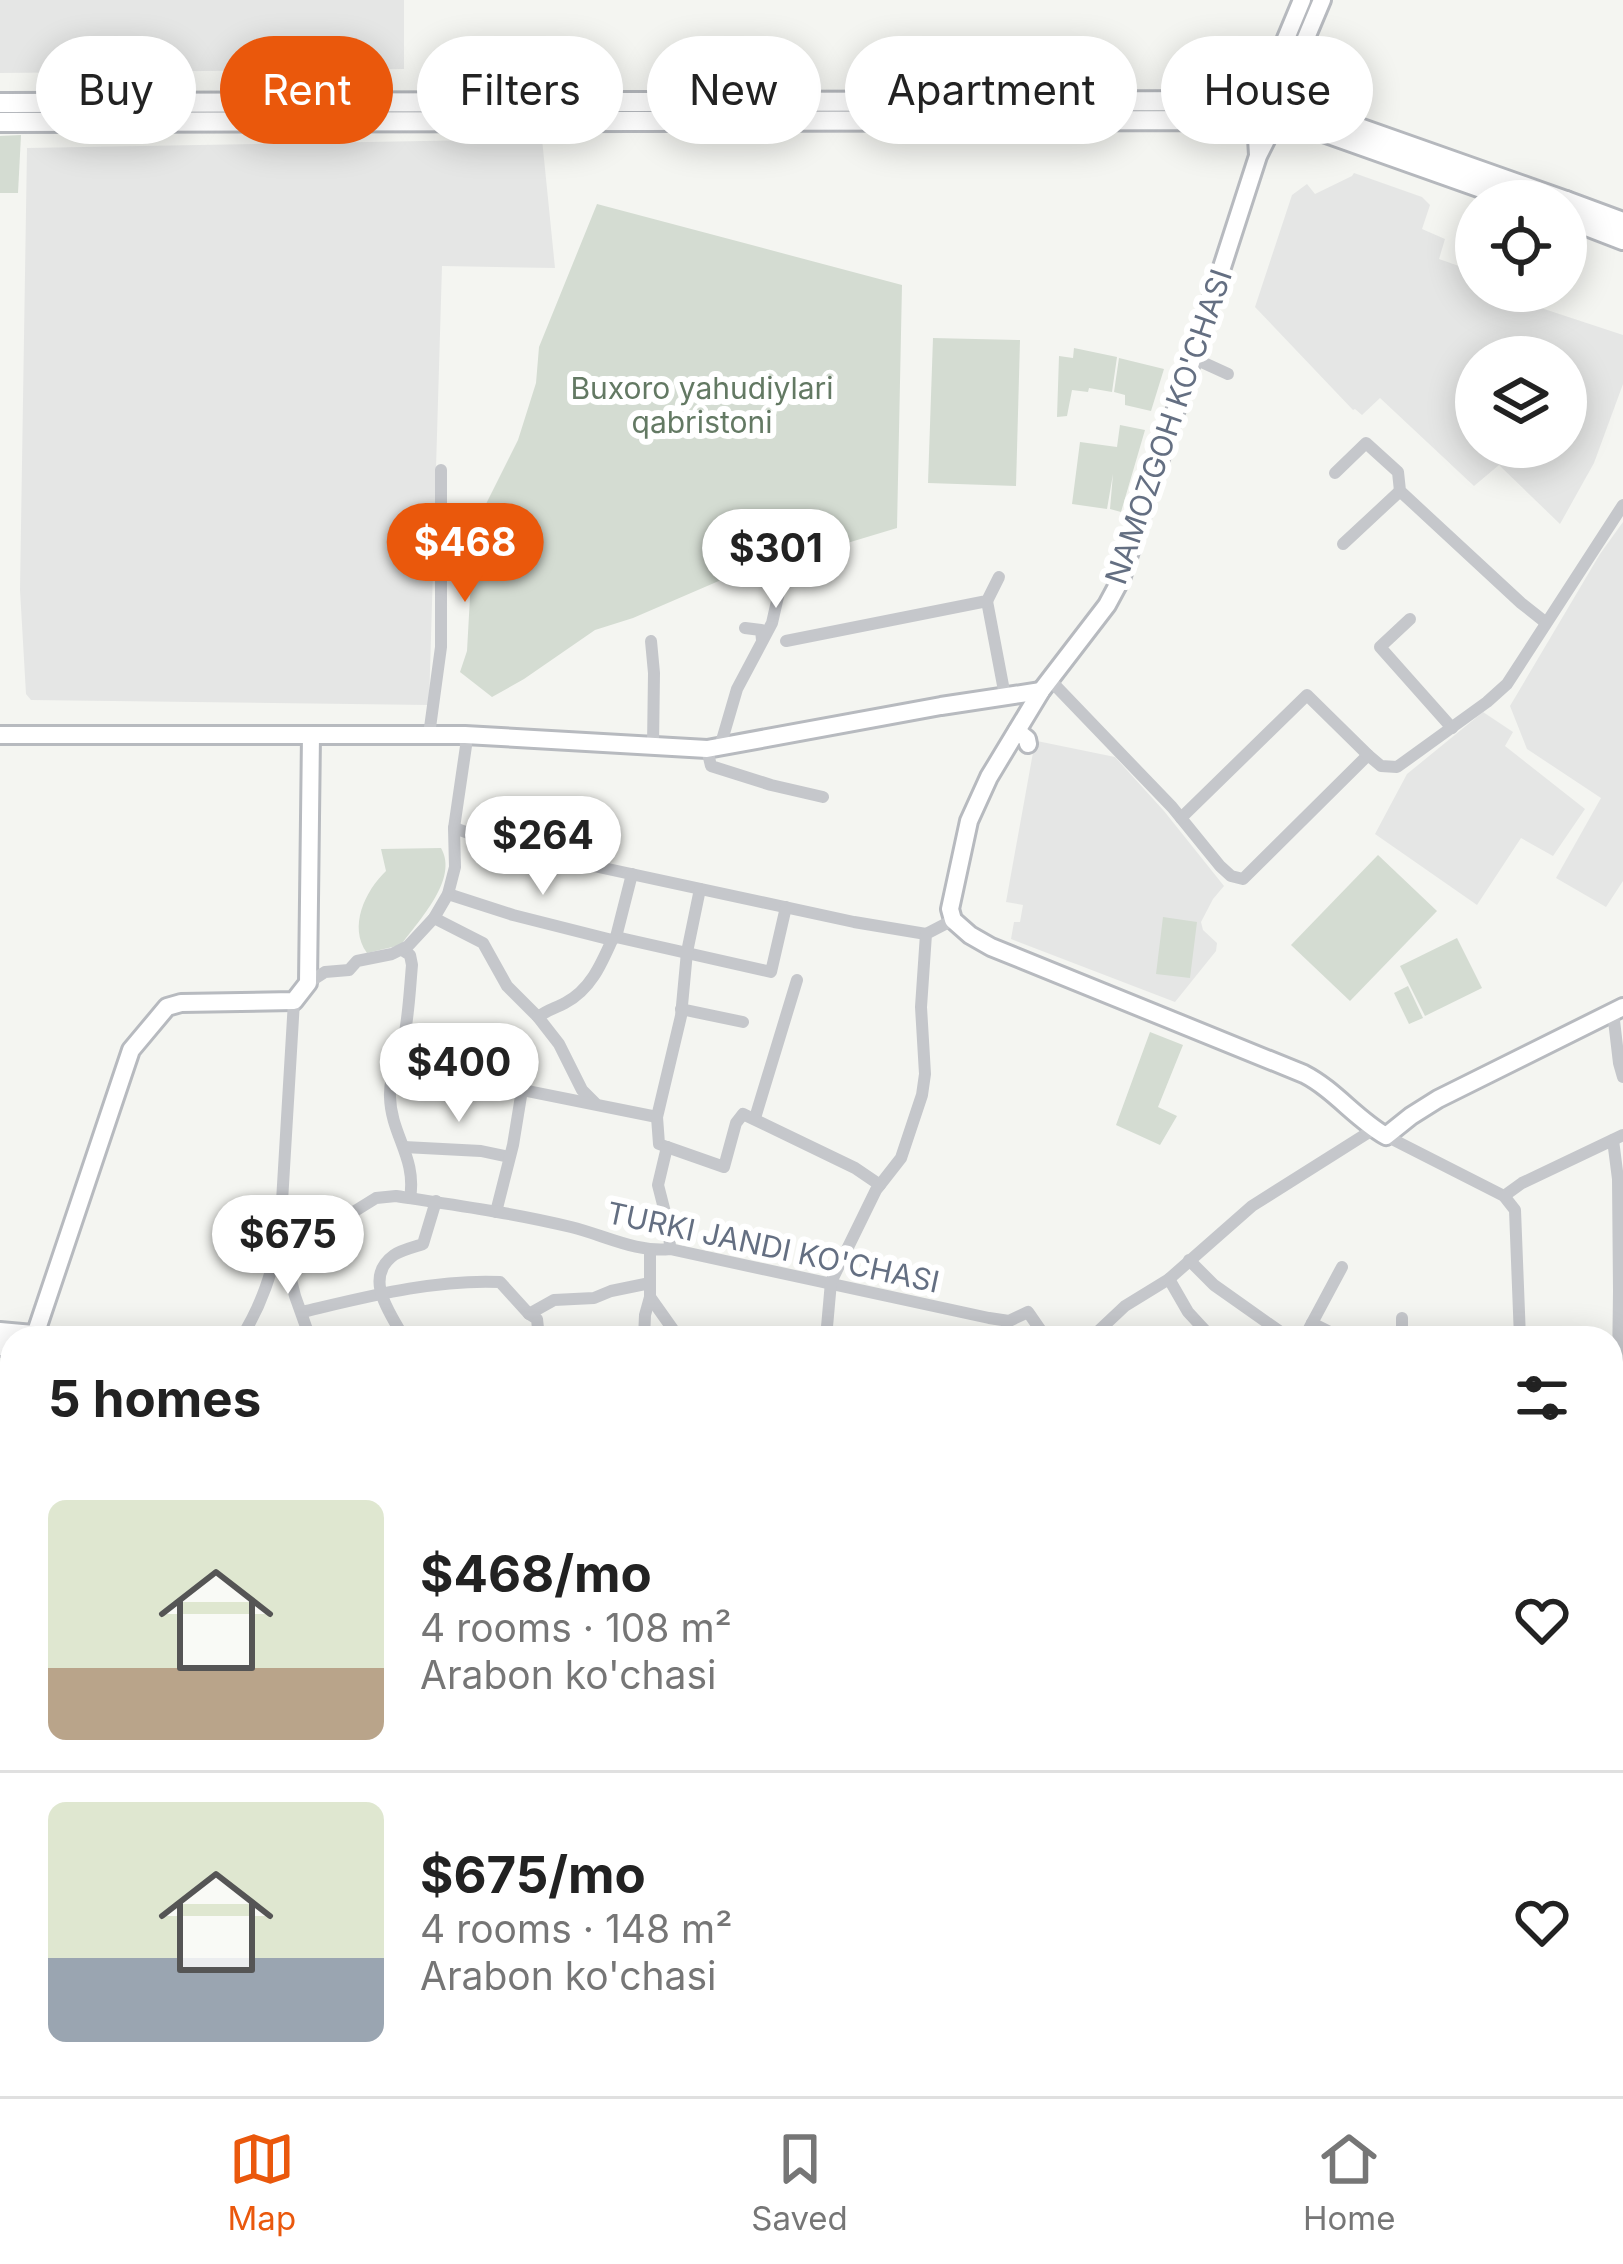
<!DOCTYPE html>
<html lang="en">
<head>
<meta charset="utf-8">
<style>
  body { margin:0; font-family:Inter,sans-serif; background:#f6f6f6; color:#222; height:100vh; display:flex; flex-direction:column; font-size:45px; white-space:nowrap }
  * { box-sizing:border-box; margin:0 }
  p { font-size:39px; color:#767676 }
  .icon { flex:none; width:66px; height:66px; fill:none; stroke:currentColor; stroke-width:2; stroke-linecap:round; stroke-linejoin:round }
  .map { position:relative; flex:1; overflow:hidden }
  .sheet { position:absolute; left:0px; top:1326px; width:1623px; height:771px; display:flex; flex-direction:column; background:#fff; border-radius:36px 36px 0 0; box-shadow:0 6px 30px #0003 }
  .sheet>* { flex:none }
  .top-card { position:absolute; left:36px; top:36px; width:1551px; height:108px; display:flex; gap:24px }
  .buttons { position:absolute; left:1455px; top:180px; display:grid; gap:24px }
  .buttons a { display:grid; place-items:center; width:132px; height:132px; border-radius:50%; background:#fff; box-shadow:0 6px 30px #0003; font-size:60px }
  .price { position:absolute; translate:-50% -102px; padding:0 27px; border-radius:42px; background:#fff; color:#222; font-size:39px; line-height:78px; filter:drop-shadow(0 3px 6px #0008) }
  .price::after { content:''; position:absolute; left:50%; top:72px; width:36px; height:27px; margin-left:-18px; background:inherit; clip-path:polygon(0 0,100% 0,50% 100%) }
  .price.selected { background:#ea580c; color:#fff }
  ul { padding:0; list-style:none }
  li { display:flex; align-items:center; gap:36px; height:300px; padding:0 48px }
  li+li { border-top:3px solid #e0e0e0 }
  li span { display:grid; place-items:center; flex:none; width:336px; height:240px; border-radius:18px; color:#555 }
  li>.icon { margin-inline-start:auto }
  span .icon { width:144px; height:144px; fill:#fffc; stroke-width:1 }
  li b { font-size:51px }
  h2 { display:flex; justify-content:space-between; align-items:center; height:144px; padding:0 48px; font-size:51px }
  .chip { padding:0 42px; border-radius:54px; background:#fff; box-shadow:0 6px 30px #0003; font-size:42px; line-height:108px }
  .chip.selected { background:#ea580c; color:#fff }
  .tab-bar { display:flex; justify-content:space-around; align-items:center; height:168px; border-top:3px solid #e0e0e0; background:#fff; font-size:33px; color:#767676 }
  .tab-bar a { display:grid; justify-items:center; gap:6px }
  .tab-bar .selected { color:#ea580c }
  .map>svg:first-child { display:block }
</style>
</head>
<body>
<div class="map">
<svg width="1623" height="2096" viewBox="0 0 1623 2096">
  <rect width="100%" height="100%" fill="#f4f5f1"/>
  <g fill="#e5e6e5" fill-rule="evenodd">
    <path d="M0,0H404V69L0,73Z"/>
    <path d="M542,139L555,268L442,266L429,705L31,700L26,694L20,590L27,148Z"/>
    <path d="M1354,173L1422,197L1430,205L1422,229L1445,239L1439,259L1476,272V291H1530L1538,294L1535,306L1623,335V384L1594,463L1560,524L1499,465L1474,486L1380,398L1362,415L1355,409L1353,410L1255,307L1292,195L1307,184L1315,194L1352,176ZM1476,357H1566V447H1476Z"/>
    <path d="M1623,522V881L1606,907L1556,878L1601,798L1527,749L1510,706L1600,554Z"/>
    <path d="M1483,712L1513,732L1505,746L1585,809L1553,856L1521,838L1477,905L1375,834L1407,774Z"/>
    <path d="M1032,740L1115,757L1164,811L1224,886L1213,899L1201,922L1203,930L1217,943L1216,951L1175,1002L1011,939L1014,922H1020L1023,905L1006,902L1034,747Z"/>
  </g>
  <g fill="#d4dcd2">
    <path d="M21,135L18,193H0V136Z"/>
    <path d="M597,204L902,285L897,528L814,553L772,558L633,618L595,630L524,679L492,697L460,672L467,651L471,579L485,517L481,514L518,440L536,383L539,347Z"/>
    <path d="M933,338L1020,340L1016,486L928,483Z"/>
    <path d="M1074,348L1117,357L1112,392L1089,388L1088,392L1072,390L1067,416L1057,417L1059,356L1073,358Z"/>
    <path d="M1119,358L1164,369L1151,411L1125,405V395L1114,392Z"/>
    <path d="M1120,425L1145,430L1121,512L1110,509L1113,474L1107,509L1072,504L1080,442L1117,447Z"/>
    <path d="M381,849L441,848C459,879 419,920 401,945L367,953C348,927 365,891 386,871Z"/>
    <path d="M1378,855L1437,911L1350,1001L1291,945Z"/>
    <path d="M1163,917L1197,922L1190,978L1156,974Z"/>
    <path d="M1457,938L1482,988L1425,1016L1400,966Z"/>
    <path d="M1408,986L1423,1018L1409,1024L1394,993Z"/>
    <path d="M1150,1032L1183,1045L1158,1107L1177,1116L1160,1145L1116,1125Z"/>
  </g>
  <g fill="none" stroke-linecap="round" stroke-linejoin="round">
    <g stroke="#c0c7ce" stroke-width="3">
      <path d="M10,1783L12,1782"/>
      <path d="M1611,2023L1623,2040"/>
    </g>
    <g stroke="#b7babf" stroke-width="22">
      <g id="secondary">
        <path d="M1322,0L1287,83L1275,122L1258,156L1121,579L1107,605L1041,691L989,777L969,821L950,909L953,920L970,935L991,947L1304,1074C1335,1090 1356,1119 1386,1136L1411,1116L1438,1099L1623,1007"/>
        <path d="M1258,155L1256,120L1260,101L1302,0"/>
        <path d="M1017,731L1027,739L1028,744"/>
        <path d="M0,735H465L707,749L941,706L1041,691"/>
        <path d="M0,1331L33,1334L34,1338"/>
        <path d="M34,1338L131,1050L167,1007L181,1003L294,1001L308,983L311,735"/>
        <path d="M0,1347H12"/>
        <path d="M0,1802L12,1807"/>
        <path d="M270,2096V2085"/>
      </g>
    </g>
    <g stroke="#b5b8bd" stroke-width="24">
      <g id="primary">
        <path d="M1302,47C1307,77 1324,99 1344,121"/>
        <path d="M0,103L1260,101L1282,103L1348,124L1566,201"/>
        <path d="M0,122L1266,120L1312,128L1518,201"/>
        <path d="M1566,201L1623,222"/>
        <path d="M1566,218L1623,240"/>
      </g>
    </g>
    <g stroke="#c5c7cb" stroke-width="12">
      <path d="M1193,358L1228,374"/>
      <path d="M1335,473L1366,443L1398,472L1400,491L1521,603L1545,622"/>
      <path d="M1343,544L1400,491"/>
      <path d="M987,601L1005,696"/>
      <path d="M1410,619L1380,647L1452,728"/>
      <path d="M745,628L761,630L762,640"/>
      <path d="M651,641L654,673L653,746"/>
      <path d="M786,641L987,601L999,577"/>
      <path d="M1050,680L1172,807L1220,866L1231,876L1243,879L1368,755L1381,766L1397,767L1487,702L1507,684L1623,505"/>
      <path d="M429,735L441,647V470"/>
      <path d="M720,747L737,689L772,623L795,522"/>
      <path d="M707,749L711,766L771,785L823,797"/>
      <path d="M1181,818L1307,695L1368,755"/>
      <path d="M454,828L515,849L854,922L926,934"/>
      <path d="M448,894L513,915L612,940L616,937L771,972L786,907"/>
      <path d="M434,918L483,943L507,986L538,1017L559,1044L582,1090L595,1103"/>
      <path d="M616,937L632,874"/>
      <path d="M402,950L410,955L412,965C410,987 409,1010 405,1032C400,1053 389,1076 390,1097C391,1135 417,1158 410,1198"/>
      <path d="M308,983L325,972L349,970L357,961L392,954L408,946L434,918L448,894L455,867L454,828L466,746L465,735"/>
      <path d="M294,1001L280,1235L295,1296L310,1338"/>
      <path d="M681,1009L743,1022"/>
      <path d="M1613,1012L1619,1063L1623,1077"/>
      <path d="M538,1017C547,1010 556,1008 565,1003C590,990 601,965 612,940"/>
      <path d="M397,1065L657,1117"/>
      <path d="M755,1118L797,980"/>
      <path d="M1386,1136L1504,1196L1515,1210L1520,1338"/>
      <path d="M404,1147L481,1151L509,1157"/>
      <path d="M667,1147L724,1167L736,1123L743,1114L855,1168L880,1185"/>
      <path d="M667,1147L659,1144L657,1117L681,1016L687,952L700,889"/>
      <path d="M667,1147L658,1185L669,1228L670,1249"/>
      <path d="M1504,1196L1522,1183L1623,1135"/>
      <path d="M496,1212L513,1145L522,1090"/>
      <path d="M1189,1260L1214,1285L1289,1338"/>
      <path d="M1169,1279L1188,1312L1212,1338"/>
      <path d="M650,1297L679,1338"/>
      <path d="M302,1312C366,1297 434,1279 500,1282L529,1314L537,1319L539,1338"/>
      <path d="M529,1314L554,1300L594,1298L611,1291L650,1283"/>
      <path d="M1312,1323L1342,1338"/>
      <path d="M241,1338C262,1305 272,1272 280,1235L336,1232L346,1225L355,1211L376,1198L396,1196C455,1205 513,1213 571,1227C604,1235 637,1253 670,1249L989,1318L1009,1321L1028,1312L1046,1338"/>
      <path d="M404,1338C391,1314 362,1278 394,1255C401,1250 414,1247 423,1244L436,1201"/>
      <path d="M644,1338L645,1315L650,1297V1252"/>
      <path d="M826,1338L831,1282L876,1190L901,1158L922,1095L925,1074L921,1007L926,934L953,920"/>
      <path d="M1091,1338L1125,1306L1169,1279L1252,1206L1374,1129"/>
      <path d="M1304,1338L1342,1267"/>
      <path d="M1402,1338V1318"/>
      <path d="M1611,1523L1616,1522L1619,1291L1618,1179L1613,1140"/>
      <path d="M0,1599L12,1575"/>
      <path d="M0,1633L12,1641"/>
      <path d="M0,1696L12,1678"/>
      <path d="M0,1779L12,1774"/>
      <path d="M1611,1832L1623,1839"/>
      <path d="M0,1945L3,1975"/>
      <path d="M1611,1957L1623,1973"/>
      <path d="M2,1993L5,1982L3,1975H12"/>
      <path d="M0,2076L12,2077"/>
      <path d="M487,2085L489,2096"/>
      <path d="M684,2085L687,2096"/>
      <path d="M1104,2085L1107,2095"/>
      <path d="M1182,2085L1186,2096"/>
      <path d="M1351,2085L1352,2096"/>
      <path d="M1449,2085L1461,2096"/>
      <path d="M1608,2085L1617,2096"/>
      <path d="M25,2096L31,2085"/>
      <path d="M334,2096L335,2085"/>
      <path d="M387,2096L389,2085"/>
      <path d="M1299,2096L1300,2085"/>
    </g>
    <use href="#secondary" stroke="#fff" stroke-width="16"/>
    <use href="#primary" stroke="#fff" stroke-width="18"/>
  </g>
  <g text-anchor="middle" stroke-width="12" stroke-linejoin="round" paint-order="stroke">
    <g font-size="30" fill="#637963" stroke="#fff">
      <text x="702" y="399">Buxoro yahudiylari<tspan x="702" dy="34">qabristoni</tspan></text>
    </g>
    <g font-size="30" fill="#646f82" stroke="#fff">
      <text transform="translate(1169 427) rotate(-71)" y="10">NAMOZGOH KO'CHASI</text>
      <text transform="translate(773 1248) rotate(12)" y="10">TURKI JANDI KO'CHASI</text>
    </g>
  </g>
</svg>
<div class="buttons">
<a><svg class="icon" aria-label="locate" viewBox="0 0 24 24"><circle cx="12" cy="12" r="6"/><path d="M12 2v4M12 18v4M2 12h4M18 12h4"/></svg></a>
<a><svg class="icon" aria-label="layers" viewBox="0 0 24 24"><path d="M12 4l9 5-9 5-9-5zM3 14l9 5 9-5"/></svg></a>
</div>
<b class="price selected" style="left:465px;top:605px">$468</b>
<b class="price" style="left:776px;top:611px">$301</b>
<b class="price" style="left:543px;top:898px">$264</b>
<b class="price" style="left:459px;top:1125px">$400</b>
<b class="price" style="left:288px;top:1297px">$675</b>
<div class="top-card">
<a class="chip">Buy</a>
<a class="chip selected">Rent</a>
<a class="chip">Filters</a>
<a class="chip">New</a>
<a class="chip">Apartment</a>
<a class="chip">House</a>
</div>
<section class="sheet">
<h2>5 homes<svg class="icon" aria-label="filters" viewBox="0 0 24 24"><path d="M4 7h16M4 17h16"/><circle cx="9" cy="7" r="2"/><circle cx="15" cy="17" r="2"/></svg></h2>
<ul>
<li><span style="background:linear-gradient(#dfe7d0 70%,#b9a48a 0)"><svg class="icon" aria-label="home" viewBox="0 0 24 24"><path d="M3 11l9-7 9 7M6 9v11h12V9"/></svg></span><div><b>$468/mo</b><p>4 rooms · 108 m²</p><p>Arabon ko'chasi</p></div><svg class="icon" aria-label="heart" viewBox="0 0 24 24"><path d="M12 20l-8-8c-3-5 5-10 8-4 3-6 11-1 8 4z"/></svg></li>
<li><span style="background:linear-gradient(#dfe7d0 65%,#9aa5b1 0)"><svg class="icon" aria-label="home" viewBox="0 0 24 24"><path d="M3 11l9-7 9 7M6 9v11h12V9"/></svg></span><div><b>$675/mo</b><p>4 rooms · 148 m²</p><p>Arabon ko'chasi</p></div><svg class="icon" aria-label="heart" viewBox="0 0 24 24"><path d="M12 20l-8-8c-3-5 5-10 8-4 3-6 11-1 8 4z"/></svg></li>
</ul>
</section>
</div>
<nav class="tab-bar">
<a class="selected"><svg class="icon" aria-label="map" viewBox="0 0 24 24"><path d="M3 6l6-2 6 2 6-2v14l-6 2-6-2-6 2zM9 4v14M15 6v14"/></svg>Map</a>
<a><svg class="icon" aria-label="saved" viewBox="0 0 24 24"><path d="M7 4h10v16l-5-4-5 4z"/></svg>Saved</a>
<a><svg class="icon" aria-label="home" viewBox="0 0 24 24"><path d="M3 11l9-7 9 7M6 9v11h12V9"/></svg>Home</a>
</nav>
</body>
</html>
